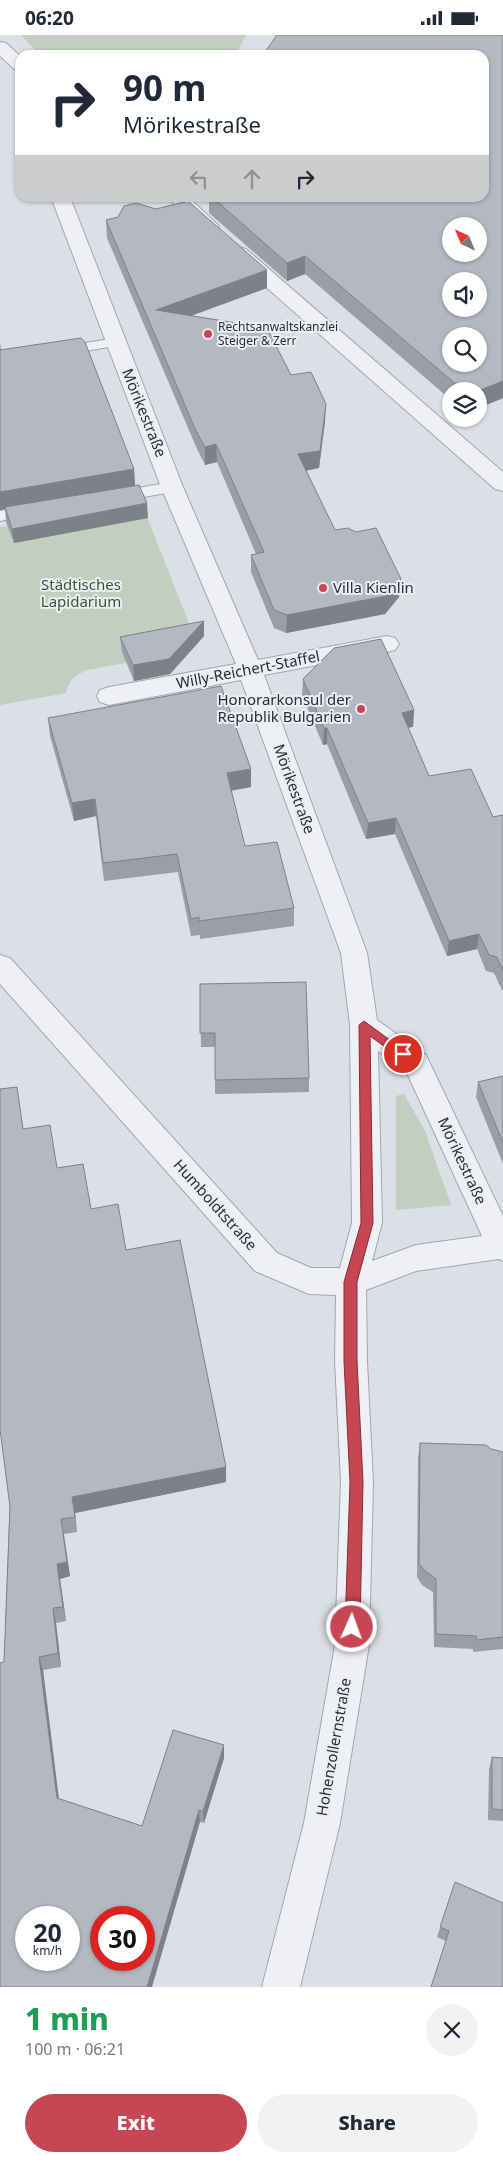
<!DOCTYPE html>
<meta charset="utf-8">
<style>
body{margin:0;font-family:"Noto Sans",sans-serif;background:#f2f2f3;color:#1f2937;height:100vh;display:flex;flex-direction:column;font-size:19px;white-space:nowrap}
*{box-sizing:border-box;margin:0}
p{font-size:16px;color:#747a83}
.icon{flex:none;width:28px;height:28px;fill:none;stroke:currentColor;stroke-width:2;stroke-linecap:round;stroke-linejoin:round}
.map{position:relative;height:1952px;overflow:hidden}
.drawer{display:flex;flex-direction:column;background:#fff;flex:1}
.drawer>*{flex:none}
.hud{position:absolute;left:15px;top:15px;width:474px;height:152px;border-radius:15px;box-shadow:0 1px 4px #0004;background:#fff;color:#1f2937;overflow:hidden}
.needle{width:32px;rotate:317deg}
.fabs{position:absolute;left:442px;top:182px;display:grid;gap:10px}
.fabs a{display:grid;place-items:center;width:45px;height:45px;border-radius:50%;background:#fff;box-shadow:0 1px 4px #0004;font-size:25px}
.speed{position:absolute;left:15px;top:1871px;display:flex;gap:10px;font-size:25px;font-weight:700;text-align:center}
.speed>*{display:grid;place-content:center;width:65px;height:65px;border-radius:50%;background:#fff;box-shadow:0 1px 4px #0004;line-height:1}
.speed small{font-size:12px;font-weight:400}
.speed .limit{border:8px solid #d22;background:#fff;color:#111}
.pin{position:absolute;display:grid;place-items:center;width:42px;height:42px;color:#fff;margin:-21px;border:2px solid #fff;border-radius:50%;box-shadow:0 1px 5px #0007}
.me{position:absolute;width:55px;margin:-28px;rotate:2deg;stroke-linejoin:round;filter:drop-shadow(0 0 4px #0008)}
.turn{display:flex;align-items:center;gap:18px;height:105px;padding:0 25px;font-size:22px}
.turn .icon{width:65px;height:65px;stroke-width:2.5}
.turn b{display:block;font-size:35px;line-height:42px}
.lanes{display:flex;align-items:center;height:48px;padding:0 25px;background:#0003;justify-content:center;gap:25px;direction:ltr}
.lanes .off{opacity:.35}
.round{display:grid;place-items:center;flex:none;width:52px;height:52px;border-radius:26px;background:#f2f2f3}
.summary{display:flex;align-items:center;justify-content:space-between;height:85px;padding:0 25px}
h1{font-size:30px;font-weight:800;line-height:38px;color:#1e9e55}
.cta{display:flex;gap:10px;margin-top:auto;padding:10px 25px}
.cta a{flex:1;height:58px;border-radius:30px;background:#c64654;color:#fff;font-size:20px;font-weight:800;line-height:58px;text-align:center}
.cta a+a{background:#f2f2f3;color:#1f2937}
.status{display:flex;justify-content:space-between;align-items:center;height:35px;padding:0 25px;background:#fff;direction:ltr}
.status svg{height:14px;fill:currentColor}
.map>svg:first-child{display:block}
.green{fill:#c1cfbe}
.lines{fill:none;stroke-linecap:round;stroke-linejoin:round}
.service-casing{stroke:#a2a6af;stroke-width:2}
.minor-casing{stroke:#a2a6af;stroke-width:2}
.tertiary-casing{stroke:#a2a6af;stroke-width:2}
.service{fill:#eef0f4;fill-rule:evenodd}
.minor{fill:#eef0f4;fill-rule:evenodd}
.tertiary{fill:#eef0f4;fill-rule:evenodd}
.wall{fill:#9b9ea7}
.shaded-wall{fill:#7e8188}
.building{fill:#b4b8c2;stroke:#7e8188;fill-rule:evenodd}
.route{fill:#c64654;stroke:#812e37}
.poi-dot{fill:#c64654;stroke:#ebeef3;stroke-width:2}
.labels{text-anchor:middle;stroke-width:4;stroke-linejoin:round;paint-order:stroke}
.far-poi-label{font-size:12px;fill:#272d3b;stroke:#ebeef3;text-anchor:start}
.street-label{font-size:15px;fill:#272d3b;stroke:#ebeef3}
.park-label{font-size:15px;fill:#3a5635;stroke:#ebeef3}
.poi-label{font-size:15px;fill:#272d3b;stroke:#ebeef3;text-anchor:start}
</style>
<div class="status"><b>06:20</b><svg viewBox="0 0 49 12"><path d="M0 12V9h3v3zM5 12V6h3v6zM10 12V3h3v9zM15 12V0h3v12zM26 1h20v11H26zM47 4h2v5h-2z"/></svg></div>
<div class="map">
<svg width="503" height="1952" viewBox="0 0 503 1952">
<rect width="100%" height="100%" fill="#dcdfe5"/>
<g class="green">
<path d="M21,0h225l-10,20h-196z"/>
<path d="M144,474l53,135 -6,7 -104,19c-12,5 -18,10 -21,23l-66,12v-178z"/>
<path d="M404,1059l21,37 26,74 -55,5v-114z"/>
</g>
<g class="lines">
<g class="service-casing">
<g id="service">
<path d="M116,303l7,4 -2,3 -60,10 -7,-4 7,-4z"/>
<path d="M172,447l6,1 2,4 -2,4 -63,11 -6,-1 -2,-4 2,-4 6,-1z"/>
<path d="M32,470l6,1 2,4 -2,4 -38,7v-10z"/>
</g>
</g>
<g class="minor-casing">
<path id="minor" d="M51,162h19l113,290 75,173 129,-24 8,2 4,6 -4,6 -8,2 -123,23 103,278 10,67 49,35 77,161v45l-4,-2 -83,12 -50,19 1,71 6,121 -4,163 -29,178 -40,164h-38l42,-164 31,-178 6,-163 -6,-121 1,-66 -27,-1 -54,-23 -255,-287v-29l10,3 267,295 34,15h29l12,-45 -2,-198 -9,-72 -100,-273 -132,25 -9,-3 -3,-6 3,-6 9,-3 127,-23 -75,-177zM378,1016l28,20 76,165 -66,9 -44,16 10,-38z"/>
</g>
<g class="tertiary-casing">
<g id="tertiary">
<path d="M0,7l6,1 14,13v14l-6,-1 -14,-13z"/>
<path d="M167,162h21l31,29 -3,4h-14z"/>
<path d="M239,212l7,2 257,223v19l-8,-2 -263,-232 -3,-4 3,-4z"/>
</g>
</g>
<use href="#service" class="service"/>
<use href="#minor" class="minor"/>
<use href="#tertiary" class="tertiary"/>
</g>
<g class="wall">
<path d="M503,0v363l-24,10v-17h-28v9l-146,-126 -18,7 -78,-68v-16h275z"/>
<path d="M118,182l149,53v18l-76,28 100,59 34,46 -6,47 -13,3 29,59 64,67 -14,17 -99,19 -12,-5 -23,-56v-17l5,-1 -39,-92 -12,3 -8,-16 -90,-211 -1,-18z"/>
<path d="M0,308l1,6 133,120 1,16 13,33 -134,25 -8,-21 -1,-13 -5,1z"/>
<path d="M204,601l-34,38 -36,7 -12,-29 -2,-15z"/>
<path d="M303,644l111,31 -1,17h-5l21,49 64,41 10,-2v177l-9,-19 -8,-2 -9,-22 -30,7 -52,-122 -29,5 -39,-95 -4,1 -21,-50z"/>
<path d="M48,683l203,69 -20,4 14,55 49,62v18l-94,13v-4l-9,1 -13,-64 -74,9 -8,-65 -22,5 -24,-85z"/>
<path d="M200,949l109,94v14l-94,2v-47h-14z"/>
<path d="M503,1041v88l-27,-67 2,-15z"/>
<path d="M23,1094l103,121 100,217v15l-151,31 2,19 -13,2 6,42 -10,3 6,42 -10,2 5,44 -18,3 16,129 83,27 82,-81v13l-20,65 -4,-1 -200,165 4,-325z"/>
<path d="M420,1408l71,6 12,3v197l-30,3v-3l-39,-2 -1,-55 -11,-7 -5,-8 1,-119z"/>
<path d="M492,1722l11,1v63l-15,-1 1,-51z"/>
<path d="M455,1847l48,21 -57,38 -9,-4z"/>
</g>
<g class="shaded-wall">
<path d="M305,221v18l-18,7v-18z"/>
<path d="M267,235v18l-110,40 -1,-18z"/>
<path d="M503,346v17l-24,10v-17h-1z"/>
<path d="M326,369l-1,17 -6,47 -21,4v-18z"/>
<path d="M216,409l1,18 -12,3v-18z"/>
<path d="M134,434l1,17 -135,24v-18z"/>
<path d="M147,468l1,15 -134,25 -2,-14z"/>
<path d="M401,544l-2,18 -14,17 -99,19 1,-18z"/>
<path d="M204,586v15l-34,38 -36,7 -1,-16z"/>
<path d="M414,675l-1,17 -13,2 2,-16z"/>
<path d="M324,693h3v16l-4,1z"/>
<path d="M251,734v18l-24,4v-18z"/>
<path d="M95,764l1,17 -22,5 -2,-18z"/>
<path d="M396,783l-1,16 -29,5 2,-16z"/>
<path d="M479,899l-2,15 -30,7 2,-15z"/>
<path d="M226,1432v15l-151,31 2,19 -5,-35z"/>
<path d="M61,1484l9,57 -10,3 6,42 -3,-14 -6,-43z"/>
<path d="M53,1573l3,15 5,44 -3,-14z"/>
<path d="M39,1622l4,13 17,140 -3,-12z"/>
<path d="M224,1710v13l-20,65 -1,-12z"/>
<path d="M199,1775l1,12 -48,165h-5z"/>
</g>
<g class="building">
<path d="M277,0h226v346l-25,10h-14l-159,-135 -18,7 -75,-66h272v-142h-221zM451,191h28v28h-28zM451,246h28v28h-28zM451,301h28v28h-28z"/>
<path d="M188,166l79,69 -111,40 111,18 24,47 20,-3 15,32 -6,47 -22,3 37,76 13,-2 8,4 20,-4 25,51 -15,17 -99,19 -13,-5 -23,-55 13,-3 -48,-108 -11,3 -9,-16 -90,-211 12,-3 6,-11 12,-3 20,6z"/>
<path d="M81,303l4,4 49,127 -134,23v-142z"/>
<path d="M139,450l8,18 -135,26 -7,-22z"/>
<path d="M204,586l-35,38 -36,6 -13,-28z"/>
<path d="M381,604l33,71 -12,3 27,63 42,-7 22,48 10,-2v156l-6,-14 -8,-2 -10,-21 -30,7 -53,-123 -28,5 -41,-95h-3l-21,-49 31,-31z"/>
<path d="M221,651l30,83 -24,4 18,73 32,-4 17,66 -95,13v-4l-8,2 -14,-65 -74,9 -8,-64 -23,4 -24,-85z"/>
<path d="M306,947l3,96 -94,2v-47h-15v-49z"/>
<path d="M503,1041v67l-25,-61z"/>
<path d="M17,1052l6,42 27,-4 7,43 26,-4 8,45 27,-5 8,46 54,-10 46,227 -154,30 3,20 -14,2 6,43 -10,2 6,43 -10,1 5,45 -19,4 18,141 85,28 31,-96 51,15 -21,66 -4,-1 -52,177h-147v-324l4,-1 6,-155 -10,-78v-340zM26,1882h43v43h-43zM101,1882h43v43h-43z"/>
<path d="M420,1408l66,2 5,4 12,3v185l-26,3 -1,-4 -40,-2v-55l-11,-8 -6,-7z"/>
<path d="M492,1722l11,1v52l-11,-1z"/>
<path d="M455,1847l48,21v84h-72l18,-56 -9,-4z"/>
</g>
<path class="route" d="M364,986l45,33 -2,3h-8l-29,-21 3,187 -16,59v79l6,121 -3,145 -3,5 -5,2 -4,-2 -3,-5 5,-145 -6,-121v-79l17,-59 -2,-198z"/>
<g class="poi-dot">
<circle cx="208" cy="299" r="5"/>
<circle cx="323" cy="553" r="5"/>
<circle cx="361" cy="674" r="5"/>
</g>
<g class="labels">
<g class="far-poi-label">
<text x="218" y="296">Rechtsanwaltskanzlei<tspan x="218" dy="14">Steiger &amp; Zerr</tspan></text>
</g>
<g class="street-label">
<text transform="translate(144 378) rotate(68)" y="5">Mörikestraße</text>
<text transform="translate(248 635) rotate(-11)" y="5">Willy-Reichert-Staffel</text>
<text transform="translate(294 754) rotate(70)" y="5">Mörikestraße</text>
<text transform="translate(462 1126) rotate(65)" y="5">Mörikestraße</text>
<text transform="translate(215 1170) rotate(48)" y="5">Humboldtstraße</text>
<text transform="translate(334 1712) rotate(-80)" y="5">Hohenzollernstraße</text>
</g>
<g class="park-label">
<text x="81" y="555">Städtisches<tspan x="81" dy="17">Lapidarium</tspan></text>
</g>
<g class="poi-label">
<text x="333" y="558">Villa Kienlin</text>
<text x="351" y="670" text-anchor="end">Honorarkonsul der<tspan x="351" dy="17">Republik Bulgarien</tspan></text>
</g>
</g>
</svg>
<div class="fabs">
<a><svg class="needle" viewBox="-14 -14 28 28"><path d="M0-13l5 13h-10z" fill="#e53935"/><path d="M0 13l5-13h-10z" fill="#747a83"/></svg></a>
<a><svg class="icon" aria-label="sound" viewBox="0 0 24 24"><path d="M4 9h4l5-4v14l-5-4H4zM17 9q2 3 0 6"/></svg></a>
<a><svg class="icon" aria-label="search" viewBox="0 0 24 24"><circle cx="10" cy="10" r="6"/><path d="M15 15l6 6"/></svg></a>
<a><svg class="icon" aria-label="layers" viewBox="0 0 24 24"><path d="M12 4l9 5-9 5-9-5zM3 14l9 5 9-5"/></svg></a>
</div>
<div class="speed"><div>20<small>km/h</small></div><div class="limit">30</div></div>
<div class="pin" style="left:403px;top:1019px;background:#d93025"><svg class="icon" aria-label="arrive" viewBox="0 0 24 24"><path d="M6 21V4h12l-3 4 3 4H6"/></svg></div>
<svg class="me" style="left:352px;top:1592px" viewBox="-20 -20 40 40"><circle r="17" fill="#c64654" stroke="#fff" stroke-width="3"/><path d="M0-11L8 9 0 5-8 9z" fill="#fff"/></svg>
<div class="hud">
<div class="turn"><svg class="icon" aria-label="right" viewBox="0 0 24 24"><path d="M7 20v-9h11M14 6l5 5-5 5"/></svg><div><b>90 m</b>Mörikestraße</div></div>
<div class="lanes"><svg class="icon off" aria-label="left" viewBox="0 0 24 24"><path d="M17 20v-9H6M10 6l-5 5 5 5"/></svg><svg class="icon off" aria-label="ahead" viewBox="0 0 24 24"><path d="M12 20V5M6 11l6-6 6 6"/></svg><svg class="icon" aria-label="right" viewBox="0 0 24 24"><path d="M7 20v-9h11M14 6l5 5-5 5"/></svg></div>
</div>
</div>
<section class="drawer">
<div class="summary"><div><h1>1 min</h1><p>100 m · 06:21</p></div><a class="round"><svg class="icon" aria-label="close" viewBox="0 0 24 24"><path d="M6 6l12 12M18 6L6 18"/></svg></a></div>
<div class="cta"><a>Exit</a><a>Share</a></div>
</section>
